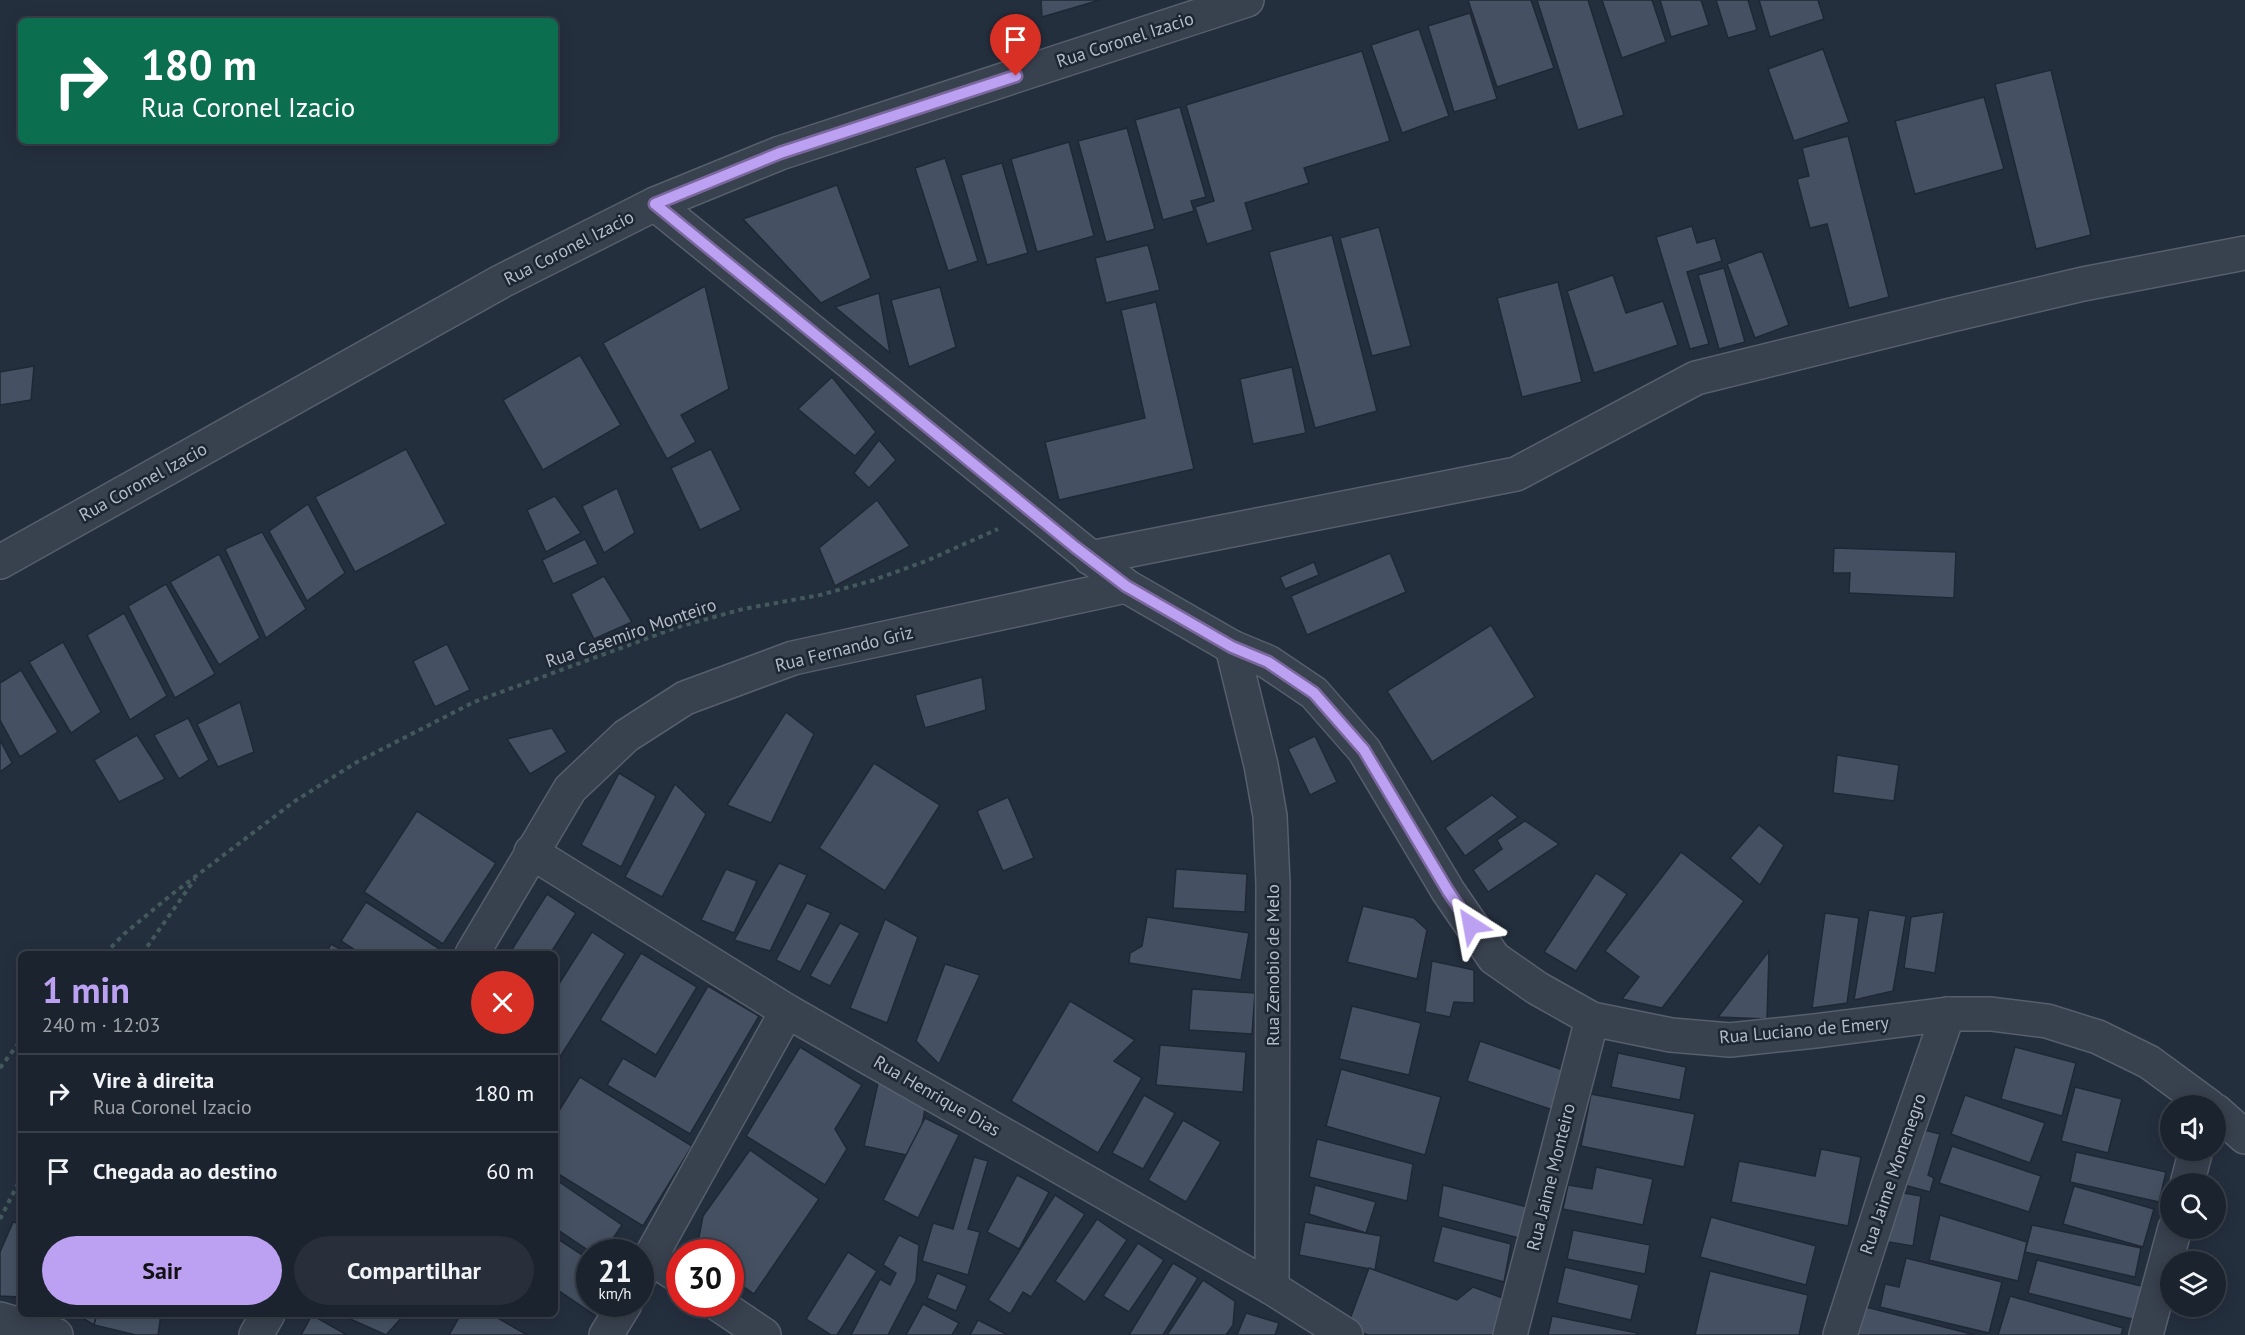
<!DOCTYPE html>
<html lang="pt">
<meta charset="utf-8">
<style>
body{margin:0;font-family:"PT Sans",sans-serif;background:#282f3a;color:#f1f3f6;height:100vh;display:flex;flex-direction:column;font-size:22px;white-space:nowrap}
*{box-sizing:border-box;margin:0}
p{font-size:20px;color:#a0a4aa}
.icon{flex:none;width:33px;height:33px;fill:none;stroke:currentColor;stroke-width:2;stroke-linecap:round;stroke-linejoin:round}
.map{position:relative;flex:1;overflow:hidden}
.panel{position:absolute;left:18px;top:951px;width:540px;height:366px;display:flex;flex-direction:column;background:#1b232e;border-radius:9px;box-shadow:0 3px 15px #0003,0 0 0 2px #39404a}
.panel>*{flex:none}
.hud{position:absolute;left:18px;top:18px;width:540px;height:126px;border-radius:9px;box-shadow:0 3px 15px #0003,0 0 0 2px #39404a;background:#0b6e4f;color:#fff;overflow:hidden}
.controls{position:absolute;left:2160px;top:1095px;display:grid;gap:12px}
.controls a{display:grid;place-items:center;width:66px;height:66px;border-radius:50%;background:#1b232e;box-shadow:0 3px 15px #0003,0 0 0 2px #39404a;font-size:30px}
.speed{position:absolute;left:576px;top:1239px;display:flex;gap:12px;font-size:30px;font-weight:700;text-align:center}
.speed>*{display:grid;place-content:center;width:78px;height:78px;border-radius:50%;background:#1b232e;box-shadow:0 3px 15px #0003,0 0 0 2px #39404a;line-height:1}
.speed small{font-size:15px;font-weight:400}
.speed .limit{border:9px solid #d22;background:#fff;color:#111}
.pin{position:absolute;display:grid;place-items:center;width:51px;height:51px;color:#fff;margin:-62px -26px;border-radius:50% 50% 50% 0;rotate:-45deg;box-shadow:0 0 6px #0007}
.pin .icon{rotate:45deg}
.me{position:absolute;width:66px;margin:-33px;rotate:326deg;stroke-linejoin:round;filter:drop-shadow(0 0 4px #0008)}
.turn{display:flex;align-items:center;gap:21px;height:126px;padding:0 24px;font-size:27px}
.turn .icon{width:78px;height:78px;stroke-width:2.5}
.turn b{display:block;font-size:42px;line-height:51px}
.round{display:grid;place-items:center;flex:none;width:63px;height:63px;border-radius:32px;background:#282f3a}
.head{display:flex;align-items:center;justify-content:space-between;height:102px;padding:0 24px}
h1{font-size:36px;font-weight:800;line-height:45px;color:#bca0f2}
.button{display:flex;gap:12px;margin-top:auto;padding:12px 24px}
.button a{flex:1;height:69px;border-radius:36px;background:#bca0f2;color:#111;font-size:24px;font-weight:800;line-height:69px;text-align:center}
.button a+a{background:#282f3a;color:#f1f3f6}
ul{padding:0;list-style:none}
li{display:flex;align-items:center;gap:18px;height:78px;padding:0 24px;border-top:2px solid #39404a}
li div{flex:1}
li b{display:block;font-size:22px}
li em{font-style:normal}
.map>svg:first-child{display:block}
.building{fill:#455162;stroke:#1f2835;stroke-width:1.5}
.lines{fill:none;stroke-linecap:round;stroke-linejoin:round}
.minor-casing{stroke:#565f6c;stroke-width:36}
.tertiary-casing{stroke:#565f6c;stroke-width:36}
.path{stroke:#44595c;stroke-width:4;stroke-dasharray:4.5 4.5;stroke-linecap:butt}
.minor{stroke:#38414e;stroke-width:33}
.tertiary{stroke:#38414e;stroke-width:33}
.route-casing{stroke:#7a689d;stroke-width:15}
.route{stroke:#bca0f2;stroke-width:10}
.labels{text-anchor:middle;stroke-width:5;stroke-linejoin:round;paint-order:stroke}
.street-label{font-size:18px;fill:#b4bcc9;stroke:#1d2633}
</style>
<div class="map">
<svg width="2245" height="1335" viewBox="0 0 2245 1335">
<rect width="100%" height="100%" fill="#242f3e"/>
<g class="building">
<path d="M1041,0h59l-58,17z"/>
<path d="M1468,0h63l23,68 -57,19z"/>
<path d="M1537,0h51l36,115 -46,15z"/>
<path d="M1602,0h50l14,42 -44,16z"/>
<path d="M1660,0h41l8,25 -38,12z"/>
<path d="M1716,0h32l9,30 -29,8z"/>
<path d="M1759,0h59l6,19 -54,18z"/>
<path d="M1470,13l27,86 -43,13 -26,-86z"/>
<path d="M1419,29l30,87 -47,17 -31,-88z"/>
<path d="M1823,49l26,73 -55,19 -26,-72z"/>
<path d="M1362,51l28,90 -86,27 5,15 -64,20 8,27 -46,14 -12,-37 19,-6 -28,-96z"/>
<path d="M2051,70l40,165 -55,14 -41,-165z"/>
<path d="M1984,97l20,72 -89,25 -20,-73z"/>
<path d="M1180,107l26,90 -15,4 3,10 -31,9 -28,-100z"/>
<path d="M1127,128l28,101 -49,13 -28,-101z"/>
<path d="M1848,136l41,161 -40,11 -22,-84 -17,4 -13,-49 12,-3 -7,-28z"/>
<path d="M1069,142l25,94 -57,16 -26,-93z"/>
<path d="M945,158l33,103 -30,10 -33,-103z"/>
<path d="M1002,163l26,90 -41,12 -26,-90z"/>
<path d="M837,185l34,93 -50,25 -78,-84z"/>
<path d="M1692,226l5,17 18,-5 7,23 -35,11 22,72 -19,5 -34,-112z"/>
<path d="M1379,227l32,119 -39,10 -32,-118z"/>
<path d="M1332,235l45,176 -62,17 -46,-176z"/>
<path d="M1148,245l12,45 -54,13 -11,-45z"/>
<path d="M1762,251l27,74 -34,13 -28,-74z"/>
<path d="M1724,268l21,74 -26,7 -21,-74z"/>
<path d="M1613,275l13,38 37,-12 15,44 -84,28 -27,-82z"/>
<path d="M1558,282l24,100 -60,15 -25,-99z"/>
<path d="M705,286l24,103 -48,26 15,27 -29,17 -64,-116z"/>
<path d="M940,287l16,60 -47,20 -18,-67z"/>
<path d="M879,293l11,60 -55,-46z"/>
<path d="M1156,302l38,167 -135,31 -14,-58 100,-24 -24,-108z"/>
<path d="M580,355l41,70 -78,45 -40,-70z"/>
<path d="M34,366l-3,34 -31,5v-33z"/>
<path d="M1292,367l14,66 -53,11 -13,-65z"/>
<path d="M832,377l44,55 -21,24 -57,-47z"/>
<path d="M879,440l17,20 -27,28 -15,-15z"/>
<path d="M406,449l40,75 -91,48 -40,-75z"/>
<path d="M711,449l30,61 -41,20 -29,-62z"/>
<path d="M617,488l18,45 -31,20 -22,-47z"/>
<path d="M555,496l26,37 -35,19 -19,-42z"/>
<path d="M877,500l33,46 -75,40 -16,-38z"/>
<path d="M308,504l37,69 -38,28 -38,-70z"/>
<path d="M262,532l44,77 -40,29 -41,-89z"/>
<path d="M585,539l13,25 -45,20 -11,-24z"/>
<path d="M1834,548l122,4 -2,46 -105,-5 1,-20h-17z"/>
<path d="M1390,553l16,39 -99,43 -16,-39z"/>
<path d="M219,554l41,84 -41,27 -49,-83z"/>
<path d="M1314,562l5,13 -34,14 -5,-12z"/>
<path d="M604,576l28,46 -38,17 -23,-45z"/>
<path d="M166,584l49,90 -40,24 -47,-92z"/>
<path d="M124,613l43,83 -37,24 -43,-85z"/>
<path d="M1491,625l44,72 -103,65 -45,-71z"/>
<path d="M63,642l38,70 -30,21 -42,-71z"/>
<path d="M447,644l23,46 -35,17 -22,-46z"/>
<path d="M21,670l37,62 -38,25 -20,-37v-37z"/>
<path d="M982,677l4,33 -61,18 -10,-33z"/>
<path d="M240,702l14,50 -36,15 -21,-43z"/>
<path d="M786,712l28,22 -43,89 -44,-18z"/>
<path d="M188,718l21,42 -30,19 -25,-44z"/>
<path d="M552,728l15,24 -37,22 -23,-35z"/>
<path d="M137,735l28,44 -46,23 -25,-42z"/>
<path d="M1315,736l22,46 -27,13 -22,-46z"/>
<path d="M0,740l12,23 -12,9z"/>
<path d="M1837,755l62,10 -5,36 -61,-8z"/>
<path d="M874,763l66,42 -55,86 -66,-43z"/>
<path d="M619,773l37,23 -35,71 -40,-22z"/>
<path d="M675,784l31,30 -44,83 -37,-20z"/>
<path d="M1492,795l26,22 -53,39 -20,-28z"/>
<path d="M1008,797l26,61 -31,13 -26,-60z"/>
<path d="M417,811l79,52 -53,81 -79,-52z"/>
<path d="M1525,821l34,23 -71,48 -15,-22 29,-21 -5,-9z"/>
<path d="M1759,825l25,20 -24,40 -30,-27z"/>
<path d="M1681,852l63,49 -82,107 -40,-9 17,-22 -34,-26z"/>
<path d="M779,863l28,12 -37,76 -36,-11z"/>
<path d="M726,869l31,12 -23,52 -33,-13z"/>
<path d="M1176,869l71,5 -2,38 -72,-4z"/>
<path d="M1596,873l31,21 -51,77 -32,-19z"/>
<path d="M547,894l29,19 -26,41h-41z"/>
<path d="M366,902l80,51 -85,1 -20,-13z"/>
<path d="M807,903l24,10 -31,59 -24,-12z"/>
<path d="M1363,906l51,12 13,12 -10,49 -70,-17z"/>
<path d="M1869,910l37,6 -13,75 -39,9z"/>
<path d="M1944,912l-9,61 -31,-5 7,-51z"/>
<path d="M1825,913l34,5 -12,85 -35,5z"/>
<path d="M1147,917l102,16 -8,47 -112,-17 1,-10 12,-7z"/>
<path d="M885,919l33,18 -31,86 -37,-15z"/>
<path d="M840,923l20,10 -30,53 -20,-10z"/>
<path d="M592,932l33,22 -65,103 -5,-3v-64z"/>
<path d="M331,944l18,10h-23z"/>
<path d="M1769,951l-2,68 -49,-2z"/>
<path d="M641,953l56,34 -41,68 -56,-35z"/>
<path d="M1432,961l42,9v33l-20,-1 -4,15 -25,-5z"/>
<path d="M945,964l35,11 -41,89 -23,-23z"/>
<path d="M708,986l51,30 -69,118 -83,-49 16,-27 32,19z"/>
<path d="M1192,989l63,4 -3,41 -63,-4z"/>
<path d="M1070,1001l65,39 -21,21 28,17 -44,75 -87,-52z"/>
<path d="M1352,1006l69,17 -12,52 -70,-16z"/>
<path d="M1480,1041l86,30 -13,39 -86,-29z"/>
<path d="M1160,1045l86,7 -3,40 -87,-7z"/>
<path d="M800,1047l62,38 -27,44 12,20 -22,36 -79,-49z"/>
<path d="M2015,1047l61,16 -14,53 -61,-17z"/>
<path d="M1618,1053l68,14 -6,33 -69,-13z"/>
<path d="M1341,1069l100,28 -16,58 -99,-29z"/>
<path d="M580,1077l112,69 -49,80 -88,-54v-55z"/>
<path d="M878,1083l50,10 -12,64 -52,-11z"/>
<path d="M2075,1087l47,12 -14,54 -47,-12z"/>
<path d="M1591,1094l104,20 -11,53 -103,-21z"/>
<path d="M1144,1095l31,18 -32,56 -31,-16z"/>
<path d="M1965,1095l80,28 -15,40 -79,-29z"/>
<path d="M925,1118l34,17 -41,83 -35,-18z"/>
<path d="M1183,1120l38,22 -35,60 -38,-22z"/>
<path d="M1920,1129l20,5 -12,41 6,3 -4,14 -26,-7z"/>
<path d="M1317,1139l96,25 -6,37 -98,-24z"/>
<path d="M1952,1146l89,30 -12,36 -90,-29z"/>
<path d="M1821,1149l40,8 -13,69 -117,-24 8,-41 76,15z"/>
<path d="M750,1150l69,49 -65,95 -24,-17v-25h-34l7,-36z"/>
<path d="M2076,1152l90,20 -7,30 -89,-20z"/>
<path d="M974,1157l14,4 -20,68 12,3 -12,43 -46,-14 11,-38 20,6z"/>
<path d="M1596,1167l57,12 -10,46 -80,-16 5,-24 24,4z"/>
<path d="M1017,1175l32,17 -30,57 -32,-17z"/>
<path d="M555,1179l67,46 -18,27h-13l-36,-24z"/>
<path d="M1315,1185l61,17 -10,31 -57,-19z"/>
<path d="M1443,1185l84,22 -8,31 -81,-21z"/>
<path d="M2074,1186l80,23 -11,38 -80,-23z"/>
<path d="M1892,1191l29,5 -8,50 -30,-5z"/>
<path d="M1055,1195l30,19 -54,83 -8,-5 -13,22 -22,-14z"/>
<path d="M1940,1215l87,27 -9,39 -89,-21z"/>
<path d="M1711,1217l105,29 -10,39 -106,-28z"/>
<path d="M1097,1219l30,21 -42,62 -30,-21z"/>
<path d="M13,1222l8,2v73l-21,-1v-44z"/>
<path d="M1305,1222l76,14 -6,34 -76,-15z"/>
<path d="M2032,1225l109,23 -6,29 -110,-25z"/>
<path d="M1442,1226l69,18 -7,38 -71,-20z"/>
<path d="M1573,1230l77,15 -5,29 -78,-15z"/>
<path d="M899,1235l20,10 -3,36 -28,54h-37l29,-56 10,6 6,-12 -13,-8z"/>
<path d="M555,1237l35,23v44h19l-10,14 -44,-30z"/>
<path d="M1138,1243l26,17 -35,52 -26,-16z"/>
<path d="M848,1252l29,19 -40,64h-6l-25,-16z"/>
<path d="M1906,1258l96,24 -13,51 -109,-26 5,-23 14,3z"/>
<path d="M2037,1260l108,27 -9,33 -108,-27z"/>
<path d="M1173,1263l25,15 -35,57h-34z"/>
<path d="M1565,1267l74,18 -8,35 -74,-17z"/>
<path d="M1369,1268l88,32 16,-13 35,13 -13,35h-127l-21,-8z"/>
<path d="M1710,1271l98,24 -9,40h-104z"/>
<path d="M937,1273l30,13 -11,25 -29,-13z"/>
<path d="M1203,1280l32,21 -2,24 -7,10h-59z"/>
<path d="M2010,1296l113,32 -2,7h-123z"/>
<path d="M923,1304l36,19 -7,12h-46z"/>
<path d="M1862,1306l113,29h-120z"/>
<path d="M1246,1313l33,10 -4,12h-38z"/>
<path d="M76,1314h21l-3,11z"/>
<path d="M97,1314h64l-3,21h-22l-42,-10z"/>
<path d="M339,1314h66l-19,21z"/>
<path d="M461,1314h30l36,21h-78z"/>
<path d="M312,1315l35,20h-46z"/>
<path d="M1552,1316l85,17v2h-89z"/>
<path d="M978,1320l28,14v1h-36z"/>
</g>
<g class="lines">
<g class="minor-casing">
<g id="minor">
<path d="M655,204l471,382 106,61 36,15 46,31 50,57 84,141 46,67 43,30 55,31 79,16 59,5 85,-9 133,-17h43l56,7 51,16 51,25 60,44"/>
<path d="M1090,558l426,-84 180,-96 251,-62 136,-32 162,-31"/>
<path d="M1232,647l29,118 9,51 3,68 -1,404"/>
<path d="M531,852l256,159 485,277 74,47"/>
<path d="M472,954l98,-165 56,-53 59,-38 108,-40 333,-72"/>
<path d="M2216,1111l29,26"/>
<path d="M2187,1184l9,-34"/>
<path d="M651,1258l29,19"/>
<path d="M640,1276l147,-265"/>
<path d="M718,1304l46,31"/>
<path d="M0,1319l56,16"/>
<path d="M256,1335l12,-21"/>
<path d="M606,1335l19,-31"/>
<path d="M1510,1335l82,-316"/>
<path d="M1840,1335l48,-149 60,-172"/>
<path d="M2146,1335l29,-107"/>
</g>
</g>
<g class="tertiary-casing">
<path id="tertiary" d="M0,562l502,-281 153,-77 125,-51 467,-153"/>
</g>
<g class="path">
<path d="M105,954l19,-20 47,-39 124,-94 62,-39 117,-60 204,-75 65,-18 77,-14 51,-14 55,-20 72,-32"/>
<path d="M142,954l53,-75"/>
<path d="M0,1068l21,-28"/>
<path d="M0,1219l21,-41"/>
</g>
<use href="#minor" class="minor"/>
<use href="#tertiary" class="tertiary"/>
</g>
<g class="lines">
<g class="route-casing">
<path id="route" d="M1016,76l-236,77 -125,51 420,343 51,39 106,61 36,15 46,31 50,57 84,141 23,34"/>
</g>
<use href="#route" class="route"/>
</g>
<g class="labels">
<g class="street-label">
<text transform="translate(1125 40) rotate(-18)" y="6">Rua Coronel Izacio</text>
<text transform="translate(569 248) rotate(-27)" y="6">Rua Coronel Izacio</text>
<text transform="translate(143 482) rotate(-29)" y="6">Rua Coronel Izacio</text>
<text transform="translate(631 633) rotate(-19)" y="6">Rua Casemiro Monteiro</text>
<text transform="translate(844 649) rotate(-14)" y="6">Rua Fernando Griz</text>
<text transform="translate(1273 965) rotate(-90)" y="6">Rua Zenobio de Melo</text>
<text transform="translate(1804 1030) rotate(-5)" y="6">Rua Luciano de Emery</text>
<text transform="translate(937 1096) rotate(30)" y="6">Rua Henrique Dias</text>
<text transform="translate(1893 1174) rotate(-71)" y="6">Rua Jaime Monenegro</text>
<text transform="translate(1551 1177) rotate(-76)" y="6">Rua Jaime Monteiro</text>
</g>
</g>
</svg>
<div class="controls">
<a><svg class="icon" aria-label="sound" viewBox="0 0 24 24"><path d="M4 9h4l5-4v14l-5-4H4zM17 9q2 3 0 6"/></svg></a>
<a><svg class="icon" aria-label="search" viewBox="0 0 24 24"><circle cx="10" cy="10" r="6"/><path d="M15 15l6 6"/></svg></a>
<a><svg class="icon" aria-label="layers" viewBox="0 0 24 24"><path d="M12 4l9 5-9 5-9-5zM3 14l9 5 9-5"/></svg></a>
</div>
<div class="speed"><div>21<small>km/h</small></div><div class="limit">30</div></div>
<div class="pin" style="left:1016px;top:76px;background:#d93025"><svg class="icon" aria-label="arrive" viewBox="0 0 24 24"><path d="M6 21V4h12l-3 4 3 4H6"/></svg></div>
<svg class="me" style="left:1471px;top:925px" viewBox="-20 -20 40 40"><path d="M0-17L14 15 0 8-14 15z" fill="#bca0f2" stroke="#fff" stroke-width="4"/></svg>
<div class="hud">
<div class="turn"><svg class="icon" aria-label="right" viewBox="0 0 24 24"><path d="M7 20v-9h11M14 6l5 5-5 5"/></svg><div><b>180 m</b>Rua Coronel Izacio</div></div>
</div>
<section class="panel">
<div class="head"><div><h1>1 min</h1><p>240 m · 12:03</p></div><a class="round" style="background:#d93025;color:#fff"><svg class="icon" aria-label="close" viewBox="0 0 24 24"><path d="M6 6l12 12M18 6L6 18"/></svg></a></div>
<ul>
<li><svg class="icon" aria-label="right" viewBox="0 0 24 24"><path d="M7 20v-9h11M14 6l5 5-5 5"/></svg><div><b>Vire à direita</b><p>Rua Coronel Izacio</p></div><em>180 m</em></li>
<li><svg class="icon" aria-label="arrive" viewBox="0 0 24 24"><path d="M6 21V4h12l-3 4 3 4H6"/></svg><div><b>Chegada ao destino</b></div><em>60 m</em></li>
</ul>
<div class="button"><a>Sair</a><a>Compartilhar</a></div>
</section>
</div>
